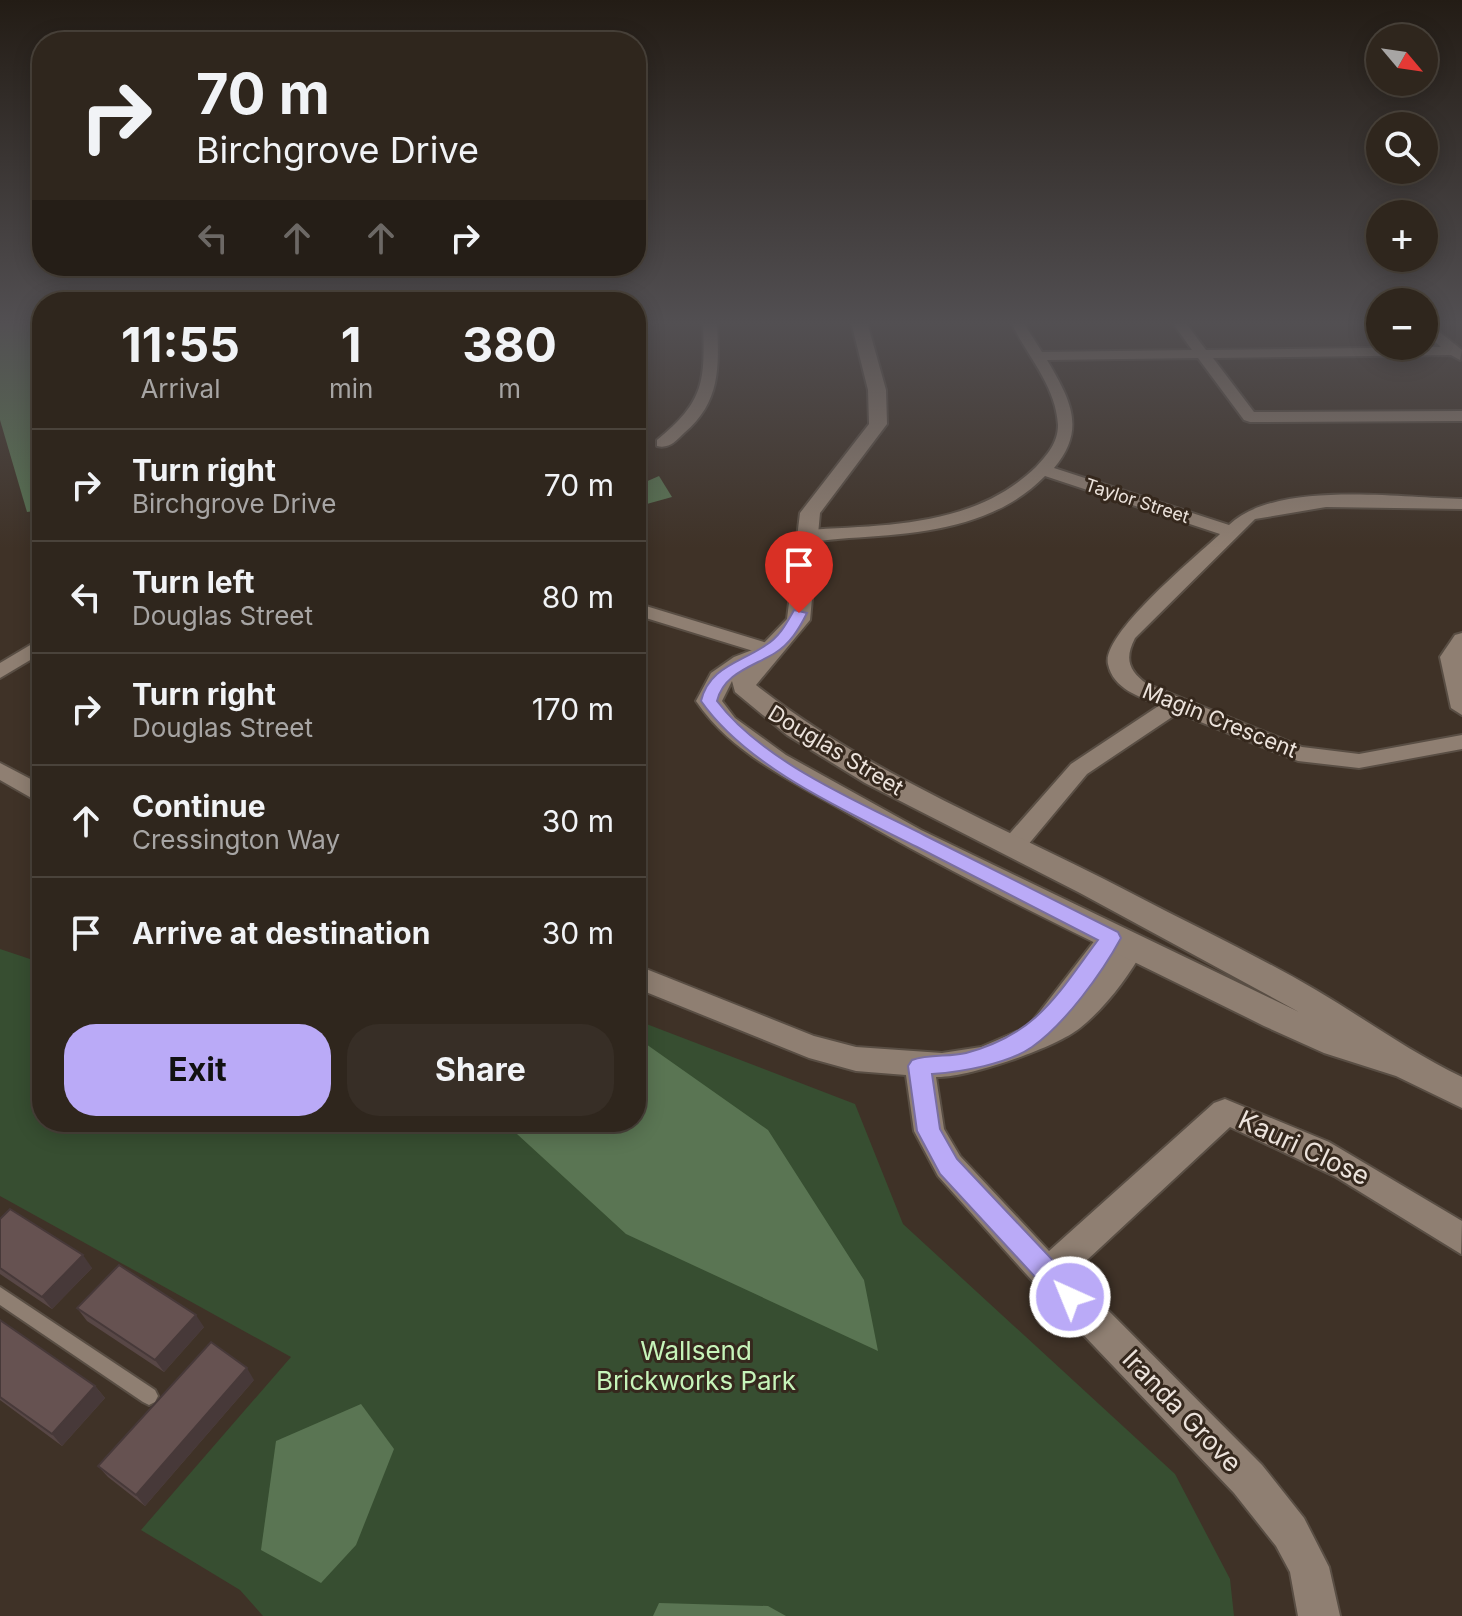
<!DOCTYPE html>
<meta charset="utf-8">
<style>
body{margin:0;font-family:Inter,sans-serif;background:#372e26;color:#f1f3f6;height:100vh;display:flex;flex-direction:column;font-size:30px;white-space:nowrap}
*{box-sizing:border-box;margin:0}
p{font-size:26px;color:#a7a5a4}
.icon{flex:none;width:44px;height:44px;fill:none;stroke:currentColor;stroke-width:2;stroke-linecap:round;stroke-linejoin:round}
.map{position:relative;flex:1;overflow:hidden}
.details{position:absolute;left:32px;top:292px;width:614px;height:840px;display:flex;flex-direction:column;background:#2f261d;border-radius:32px;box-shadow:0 4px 20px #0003,0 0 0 2px #4a433b}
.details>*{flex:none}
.guide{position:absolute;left:32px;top:32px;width:614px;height:244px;border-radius:32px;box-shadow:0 4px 20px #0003,0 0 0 2px #4a433b;background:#2f261d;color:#f1f3f6;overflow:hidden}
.needle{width:52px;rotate:119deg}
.buttons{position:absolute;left:1366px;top:24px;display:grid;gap:16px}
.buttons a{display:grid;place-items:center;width:72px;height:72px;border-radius:50%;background:#2f261d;box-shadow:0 4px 20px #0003,0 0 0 2px #4a433b;font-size:40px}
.pin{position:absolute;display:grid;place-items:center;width:68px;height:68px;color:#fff;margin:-82px -34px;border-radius:50% 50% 50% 0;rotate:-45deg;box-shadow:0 0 8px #0007}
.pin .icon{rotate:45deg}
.me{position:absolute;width:88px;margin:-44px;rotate:316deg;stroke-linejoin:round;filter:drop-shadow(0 0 6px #0008)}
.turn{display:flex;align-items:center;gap:28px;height:168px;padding:0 32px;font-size:36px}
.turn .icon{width:104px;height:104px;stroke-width:2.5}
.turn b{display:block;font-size:56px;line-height:68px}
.lanes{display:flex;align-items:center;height:76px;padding:0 32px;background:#0003;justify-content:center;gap:40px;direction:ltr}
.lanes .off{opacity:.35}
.eta{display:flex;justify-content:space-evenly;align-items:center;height:136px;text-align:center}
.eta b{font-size:48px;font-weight:700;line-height:56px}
.action{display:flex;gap:16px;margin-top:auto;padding:16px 32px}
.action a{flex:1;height:92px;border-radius:32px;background:#baaaf7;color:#111;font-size:32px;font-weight:700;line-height:92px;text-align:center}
.action a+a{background:#372e26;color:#f1f3f6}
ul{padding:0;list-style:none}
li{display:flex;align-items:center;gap:24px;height:112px;padding:0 32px;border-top:2px solid #4a433b}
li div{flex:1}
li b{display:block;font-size:30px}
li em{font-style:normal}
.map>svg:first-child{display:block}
.green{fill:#374e31}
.forest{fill:#5a7553}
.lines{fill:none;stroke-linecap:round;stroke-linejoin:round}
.service-casing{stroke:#594e44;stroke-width:4}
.minor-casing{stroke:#594e44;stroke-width:4}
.tertiary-casing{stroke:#594e44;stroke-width:4}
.service{fill:#8f7f72;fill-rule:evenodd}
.minor{fill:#8f7f72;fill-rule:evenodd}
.tertiary{fill:#8f7f72;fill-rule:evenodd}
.wall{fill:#584746}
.shaded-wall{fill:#473939}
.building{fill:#665251;stroke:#473939;stroke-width:2}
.route{fill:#baaaf7;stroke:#796ea1;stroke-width:2}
.labels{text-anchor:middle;stroke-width:6;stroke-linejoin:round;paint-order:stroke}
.far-street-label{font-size:18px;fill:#ece3dc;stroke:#35281d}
.street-label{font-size:22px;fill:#ece3dc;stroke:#35281d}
.near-street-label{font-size:26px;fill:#ece3dc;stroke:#35281d}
.near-park-label{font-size:26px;fill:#c6f4b9;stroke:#35281d}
</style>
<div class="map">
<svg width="1462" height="1616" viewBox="0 0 1462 1616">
<rect width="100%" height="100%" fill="#3f3227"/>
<path class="green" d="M0,949l42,14v159h594v-102l219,84 48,120 272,250 55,105 4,37h-971l-23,-26 -99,-60 150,-173 -291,-161z"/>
<g class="forest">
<path d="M0,322h42v188l-15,2 -27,-92z"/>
<path d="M659,476l13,21 -36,10v-21z"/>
<path d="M636,1037l132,93 96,150 14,71 -252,-117 -122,-112h132z"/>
<path d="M361,1404l33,45 -38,96 -35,38 -60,-33 15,-109z"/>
<path d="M659,1603l109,3 18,10h-133z"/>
</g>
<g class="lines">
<g class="service-casing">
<path id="service" d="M0,1287l155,103 3,6 -3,6 -6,3 -6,-3 -143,-97z"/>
</g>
<g class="minor-casing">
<g id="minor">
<path d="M703,322h14c2,45 4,80 -33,111 -8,8 -15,16 -27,13v-6c48,-39 48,-59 46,-118z"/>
<path d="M1011,322h12l19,30 150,-2 -20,-28h13l21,28 235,-3 -17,-15 3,-10 35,28 -2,10 -9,-5 -238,3 41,54 208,-1v10l-212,1 -6,-2 -46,-62 -151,2c23,39 40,69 7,108l175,57c46,-45 171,-27 233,-26v10l-136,-2 -71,12 -120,119c-11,21 -6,33 12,46l155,63 57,7 103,-19v14l-103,19 -61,-7 -120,-48 -91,61 -65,78h-18l-3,-6 3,-6 67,-76 89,-59c-20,-8 -47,-16 -52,-41 -7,-30 89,-108 112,-130l-175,-58c-51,52 -126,58 -196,62 -16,1 -34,5 -49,1l-3,-4 9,-5c81,-5 168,-3 230,-63 11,-12 22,-24 22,-42 -2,-40 -32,-70 -47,-103z"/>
<path d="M636,603l141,43 3,4 -10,6 -134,-41z"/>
<path d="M1462,633v82l-11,-7 -11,-51 15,-22z"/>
<path d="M42,638v15l-42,25v-15z"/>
<path d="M0,763l42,22v19l-42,-24z"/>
<path d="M1111,928l9,3 4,8 18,1 3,7c-16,29 -39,60 -65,81 -25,20 -112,50 -144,49l8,52 16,27 89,95 165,-148 11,-4 104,43 133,79 -1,33 -125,-77 -106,-50 -158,147 190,191 42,53 25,49 11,49h-42l-8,-44 -14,-26 -42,-53 -198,-208 -98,-109 -24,-45 -8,-56 -50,-4 -47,-13 -173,-70v-23l178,71 42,11 86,6 39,-6 47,-20 74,-96z"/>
</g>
</g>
<g class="tertiary-casing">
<path id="tertiary" d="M851,322h16l19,68 1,34 -67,89 -10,107 -54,65c114,90 249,142 377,209 61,32 123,61 183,96 49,29 94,62 146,87v31l-66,-32 -72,-23 -60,-27c-139,-70 -282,-135 -418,-214 -54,-31 -114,-58 -150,-111l15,-28 23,-16 26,-10 27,-28 13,-106 69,-89 -1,-34zM732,681l3,11 52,43 78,48 215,110 219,119 -378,-182 -135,-75 -51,-37 -13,-17z"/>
</g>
<use href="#service" class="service"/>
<use href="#minor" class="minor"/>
<use href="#tertiary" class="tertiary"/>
</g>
<g class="wall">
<path d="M0,1219l92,49 -40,41 -52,-35z"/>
<path d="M77,1308l127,19 -40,45 -77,-51z"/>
<path d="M0,1320l95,66 10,12 -43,48 -62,-46z"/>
<path d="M254,1380l-109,126 -37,-29 -10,-11z"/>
</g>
<g class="shaded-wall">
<path d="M83,1255l9,13 -40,41 -10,-12z"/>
<path d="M196,1315l8,12 -40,45 -9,-12z"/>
<path d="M247,1368l7,12 -109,126 -9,-11z"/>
<path d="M95,1386l10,12 -43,48 -10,-12z"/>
</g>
<g class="building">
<path d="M10,1209l73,46 -41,42 -42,-29v-49z"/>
<path d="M119,1265l77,50 -41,45 -78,-52z"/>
<path d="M0,1320l95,66 -43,48 -52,-37z"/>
<path d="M211,1342l36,26 -111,127 -38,-29z"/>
</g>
<linearGradient id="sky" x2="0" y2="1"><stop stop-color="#231c15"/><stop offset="0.59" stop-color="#524f52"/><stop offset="1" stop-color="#524f52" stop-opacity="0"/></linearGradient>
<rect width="1462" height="548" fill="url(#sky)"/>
<path class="route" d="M794,610l13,3c-8,16 -17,31 -32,40 -23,14 -51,20 -58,48 46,61 142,101 209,135 64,32 128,64 192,96l3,6c-19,35 -56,86 -89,109 -24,17 -71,25 -100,27l8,55 17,30 122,129 4,9 -4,8 -9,4 -9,-4 -121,-131 -23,-43 -9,-65 4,-6c17,-6 37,-3 54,-7 71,-19 91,-58 132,-113 -60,-31 -120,-62 -181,-93 -71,-36 -169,-79 -216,-146 8,-34 39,-38 65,-56 14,-9 20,-21 28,-35z"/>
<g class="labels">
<g class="far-street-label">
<text transform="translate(1137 501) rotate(18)" y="6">Taylor Street</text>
</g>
<g class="street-label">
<text transform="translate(1220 720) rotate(22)" y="8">Magin Crescent</text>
<text transform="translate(836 750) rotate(31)" y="8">Douglas Street</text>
</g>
<g class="near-street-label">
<text transform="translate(1304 1148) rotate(25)" y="9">Kauri Close</text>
<text transform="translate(1182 1411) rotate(46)" y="9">Iranda Grove</text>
</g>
<g class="near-park-label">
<text x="696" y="1360">Wallsend<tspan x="696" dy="30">Brickworks Park</tspan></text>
</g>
</g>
</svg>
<div class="buttons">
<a><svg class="needle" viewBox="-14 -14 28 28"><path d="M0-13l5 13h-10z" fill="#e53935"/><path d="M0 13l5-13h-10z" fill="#a7a5a4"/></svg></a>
<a><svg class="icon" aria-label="search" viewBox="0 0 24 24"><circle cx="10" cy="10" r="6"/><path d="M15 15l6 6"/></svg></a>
<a>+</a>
<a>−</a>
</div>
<div class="pin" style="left:799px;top:613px;background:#d93025"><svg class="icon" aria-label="arrive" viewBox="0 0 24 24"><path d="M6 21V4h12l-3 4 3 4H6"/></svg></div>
<svg class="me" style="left:1070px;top:1297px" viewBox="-20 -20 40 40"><circle r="17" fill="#baaaf7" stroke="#fff" stroke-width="3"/><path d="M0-11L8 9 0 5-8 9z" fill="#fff"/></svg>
<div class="guide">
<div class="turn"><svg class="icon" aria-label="right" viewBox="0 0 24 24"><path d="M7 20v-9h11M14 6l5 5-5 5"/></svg><div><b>70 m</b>Birchgrove Drive</div></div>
<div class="lanes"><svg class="icon off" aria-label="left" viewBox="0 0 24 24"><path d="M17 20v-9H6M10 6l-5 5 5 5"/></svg><svg class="icon off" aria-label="ahead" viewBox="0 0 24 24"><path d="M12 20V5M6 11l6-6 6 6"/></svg><svg class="icon off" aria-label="ahead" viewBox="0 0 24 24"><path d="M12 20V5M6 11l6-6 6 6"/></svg><svg class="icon" aria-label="right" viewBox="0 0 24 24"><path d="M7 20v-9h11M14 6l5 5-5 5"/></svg></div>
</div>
<section class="details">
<div class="eta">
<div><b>11:55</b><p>Arrival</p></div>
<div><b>1</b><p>min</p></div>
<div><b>380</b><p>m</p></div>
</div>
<ul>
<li><svg class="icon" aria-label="right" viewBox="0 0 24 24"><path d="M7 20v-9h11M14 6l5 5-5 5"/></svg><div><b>Turn right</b><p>Birchgrove Drive</p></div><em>70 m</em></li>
<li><svg class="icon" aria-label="left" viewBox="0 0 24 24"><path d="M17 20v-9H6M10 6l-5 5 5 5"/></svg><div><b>Turn left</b><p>Douglas Street</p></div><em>80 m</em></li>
<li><svg class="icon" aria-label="right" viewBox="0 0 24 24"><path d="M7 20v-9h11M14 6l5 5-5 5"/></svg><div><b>Turn right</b><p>Douglas Street</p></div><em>170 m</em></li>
<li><svg class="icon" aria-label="ahead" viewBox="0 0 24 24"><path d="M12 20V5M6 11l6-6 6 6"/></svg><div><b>Continue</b><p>Cressington Way</p></div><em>30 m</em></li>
<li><svg class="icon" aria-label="arrive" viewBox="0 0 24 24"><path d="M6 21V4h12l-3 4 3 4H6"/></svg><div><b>Arrive at destination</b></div><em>30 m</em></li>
</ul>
<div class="action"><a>Exit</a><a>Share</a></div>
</section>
</div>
